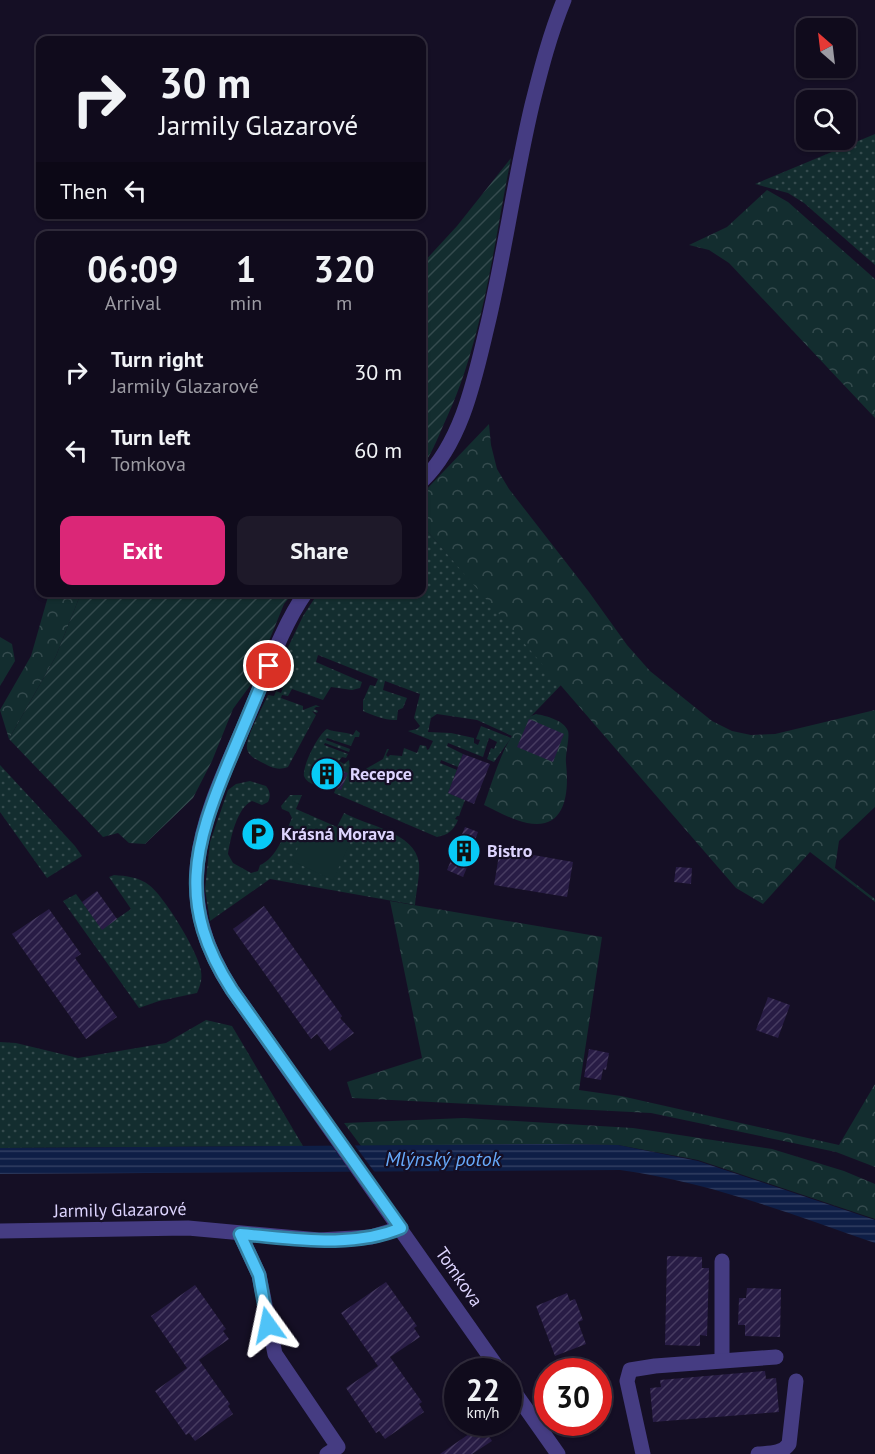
<!DOCTYPE html>
<meta charset="utf-8">
<style>
body{margin:0;font-family:"PT Sans",sans-serif;background:#1e1929;color:#f1f3f6;height:100vh;display:flex;flex-direction:column;font-size:22px;white-space:nowrap}
*{box-sizing:border-box;margin:0}
p{font-size:20px;color:#9c9ba3}
.icon{flex:none;width:33px;height:33px;fill:none;stroke:currentColor;stroke-width:2;stroke-linecap:round;stroke-linejoin:round}
.map{position:relative;flex:1;overflow:hidden}
.drawer{position:absolute;left:36px;top:231px;width:390px;height:366px;display:flex;flex-direction:column;background:#100b1c;border-radius:12px;box-shadow:0 2px 4px #0004,0 0 0 2px #302b3b}
.drawer>*{flex:none}
.banner{position:absolute;left:36px;top:36px;width:390px;height:183px;border-radius:12px;box-shadow:0 2px 4px #0004,0 0 0 2px #302b3b;background:#100b1c;color:#f1f3f6;overflow:hidden}
.needle{width:39px;rotate:332deg}
.tools{position:absolute;left:796px;top:18px;display:grid;gap:12px}
.tools a{display:grid;place-items:center;width:60px;height:60px;border-radius:12px;background:#100b1c;box-shadow:0 2px 4px #0004,0 0 0 2px #302b3b;font-size:30px}
.speed{position:absolute;left:444px;top:1358px;display:flex;gap:12px;font-size:30px;font-weight:700;text-align:center}
.speed>*{display:grid;place-content:center;width:78px;height:78px;border-radius:50%;background:#100b1c;box-shadow:0 2px 4px #0004,0 0 0 2px #302b3b;line-height:1}
.speed small{font-size:15px;font-weight:400}
.speed .limit{border:9px solid #d22;background:#fff;color:#111}
.pin{position:absolute;display:grid;place-items:center;width:51px;height:51px;color:#fff;margin:-26px;border:3px solid #fff;border-radius:50%;box-shadow:0 2px 6px #0007}
.me{position:absolute;width:66px;margin:-33px;rotate:348deg;stroke-linejoin:round;filter:drop-shadow(0 0 4px #0008)}
.turn{display:flex;align-items:center;gap:21px;height:126px;padding:0 24px;font-size:27px}
.turn .icon{width:78px;height:78px;stroke-width:2.5}
.turn b{display:block;font-size:42px;line-height:51px}
.then{display:flex;align-items:center;height:57px;padding:0 24px;background:#0003;gap:12px;font-size:22px}
.eta{display:flex;justify-content:space-evenly;align-items:center;height:102px;text-align:center}
.eta b{font-size:36px;font-weight:700;line-height:42px}
.button{display:flex;gap:12px;margin-top:auto;padding:12px 24px}
.button a{flex:1;height:69px;border-radius:12px;background:#db2777;color:#fff;font-size:24px;font-weight:700;line-height:69px;text-align:center}
.button a+a{background:#1e1929;color:#f1f3f6}
ul{padding:0;list-style:none}
li{display:flex;align-items:center;gap:18px;height:78px;padding:0 24px}
li div{flex:1}
li b{display:block;font-size:22px}
li em{font-style:normal}
.map>svg:first-child{display:block}
.grass{fill:url(#grass-dots)}
.forest{fill:url(#forest-crowns)}
.garden{fill:url(#garden-furrows)}
.pitch{fill:#132d2f}
.water{fill:url(#water-rules)}
.pier{fill:#150f25}
.building{fill:url(#building-hatch)}
.lines{fill:none;stroke-linecap:round;stroke-linejoin:round}
.minor{stroke:#453c82;stroke-width:15}
.route-casing{stroke:#337fa1;stroke-width:15}
.route{stroke:#4fc3f7;stroke-width:10}
.labels{text-anchor:middle;stroke-width:4.5;stroke-linejoin:round;paint-order:stroke}
.poi-label{font-size:18px;font-weight:bold;fill:#ddd4fe;stroke:#150f25;text-anchor:start}
.street-label{font-size:18px;fill:#ddd4fe;stroke:#150f25}
.water-label{font-size:20px;font-style:italic;fill:#66a9fa;stroke:#150f25}
</style>
<div class="map">
<svg width="875" height="1454" viewBox="0 0 875 1454">
<defs>
<pattern id="grass-dots" width="8" height="8" patternUnits="userSpaceOnUse" patternTransform="scale(1.5)"><rect width="8" height="8" fill="#132d2f"/><path d="M2 2h.1M6 6h.1" fill="none" stroke="#354b4e" stroke-width="1.8" stroke-linecap="round"/></pattern>
<pattern id="forest-crowns" width="20" height="18" patternUnits="userSpaceOnUse" patternTransform="scale(1.5)"><rect width="20" height="18" fill="#132d2f"/><path d="M2 6a3 3 0 1 1 6 0M12 15a3 3 0 1 1 6 0" fill="none" stroke="#354b4e"/></pattern>
<pattern id="garden-furrows" width="10" height="10" patternUnits="userSpaceOnUse" patternTransform="scale(1.5)"><rect width="10" height="10" fill="#132d2f"/><path d="M-1 1l2-2M0 10L10 0M9 11l2-2" fill="none" stroke="#354b4e"/></pattern>
<pattern id="water-rules" width="6" height="5" patternUnits="userSpaceOnUse" patternTransform="scale(1.5)"><rect width="6" height="5" fill="#0e1e46"/><path d="M0 2.5h6" fill="none" stroke="#313e62"/></pattern>
<pattern id="building-hatch" width="6" height="6" patternUnits="userSpaceOnUse" patternTransform="scale(1.5)"><rect width="6" height="6" fill="#281c45"/><path d="M-1 1l2-2M0 6l6-6M5 7l2-2" fill="none" stroke="#473c61"/></pattern>
</defs>
<rect width="100%" height="100%" fill="#150f25"/>
<g class="grass">
<path d="M875,134v131l-71,-62 -16,-10 -33,-9z"/>
<path d="M422,525l140,159 -50,52 -35,-16 -40,-6 -6,4 -3,14 23,1 23,5v5l4,2 2,-5 -4,-1 5,-13 30,12 -17,24 -7,-3 4,-11 3,1 3,-7 -8,-4 -6,19 -35,-14 -1,3 16,8 -5,13 -17,-7 -1,3 17,7 -9,23 17,7 -6,16h-2l-2,3 3,1c-4,10 -10,15 -21,17l-103,-44 2,-5 5,2 6,-17 -24,-9 -8,21c-5,-2 -9,-4 -11,-9 -2,-10 15,-43 23,-47 9,4 17,2 26,6l3,-5 4,3 -1,4h-4l-4,9 -24,-8 -1,2 24,9 -1,3 -24,-9 -1,2 24,9 -2,4 -4,-1 -3,4 5,3 5,-4 1,9 7,5 26,-15 4,-10h2l-3,6 2,2 2,-2 12,1 2,-8 13,5 3,-8 6,1 1,4 2,-1 4,-8 -25,-10 9,-2 3,-3 -6,-8 6,-24 -35,-13 -2,9 24,8 -4,10 -5,2 -1,10c-10,1 -25,-5 -34,-9v-10l7,-16 5,1 3,-7 -60,-24 -2,7 46,20 -2,6 -8,2 -21,-3 -8,13 -31,-11 -4,7 -6,-1 -1,3 22,8v4l13,-5 4,2h-4l-2,2 4,2 -1,2 -5,-2 4,4 -28,52c-11,4 -17,0 -27,-5 -6,-3 -12,-6 -14,-13 -2,-11 16,-43 21,-54l6,1 2,-5 5,2 2,-5 -5,-1 3,-10 -3,-7 2,-6 23,-48 15,-23 104,-1z"/>
<path d="M0,765l75,81 7,10 -35,22 -47,-66z"/>
<path d="M250,781l16,5c4,5 5,10 2,16l-6,3 -10,-4c-15,6 -22,39 -24,53l5,9 18,10 7,-2 2,-6c16,-6 25,-32 32,-47l-3,-6 -7,-3 -1,-3 9,-11h12l-6,14 41,18 7,-14c23,13 71,19 75,50 1,13 -3,29 -4,42l-145,-26 -60,42 -5,-32 5,-47 18,-52 8,-6z"/>
<path d="M114,875c12,1 25,2 35,10 15,11 47,64 51,82 3,10 1,17 -3,26l-38,8 -20,7 -76,-107 13,-7 26,35 29,-20 -22,-32z"/>
<path d="M206,1020l26,6 71,120 -303,2v-106l16,1 62,15 88,-15z"/>
</g>
<g class="forest">
<path d="M767,190l21,12 87,77v139l-146,-155 -20,-13 -20,-5 38,-18z"/>
<path d="M489,424l2,21 6,24 12,20 80,103 38,53 23,26 62,50 20,10 19,4 24,-1 100,-24v97l-36,34 -4,27 40,31v3l-65,-50 -47,52 -27,-16 -314,-363v-31z"/>
<path d="M49,593h32l-25,63 -47,83 -9,-29 31,-54z"/>
<path d="M0,637l12,7 3,17 -15,25z"/>
<path d="M536,714c10,2 28,6 32,17 2,6 -3,23 -2,32 3,28 1,68 -39,60 -15,-3 -30,-12 -43,-18 10,-27 23,-81 52,-91z"/>
<path d="M390,901l212,36 -23,153 42,6 218,49 36,-61v83l-39,-15 -185,-39 -299,-15 -5,-16 75,-24z"/>
<path d="M464,1118l169,10 139,21 72,22 31,13v35l-177,-59 -80,-15 -65,-1 -192,2 -17,-23z"/>
</g>
<g class="garden">
<path d="M511,158c-18,90 -28,185 -68,268 -6,14 -12,29 -21,41v-203l35,-38z"/>
<path d="M81,593h212l-9,11 -32,79 -19,26 -21,52 -19,37 -48,46 -16,-1 -11,-10 -15,4 -94,-98 47,-83z"/>
</g>
<path class="pitch" d="M308,825l42,18 -17,37 -41,-19z"/>
<path class="water" d="M553,1144l65,1 80,16 177,59v23c-84,-29 -166,-61 -255,-73l-620,4v-26z"/>
<path class="pier" d="M330,1143h23l23,31 -23,1z"/>
<g class="building">
<path d="M529,719l35,15 -11,28 -36,-15z"/>
<path d="M463,754l27,10 -16,40 -26,-11z"/>
<path d="M323,764l25,9 -7,17 -25,-10z"/>
<path d="M465,827l13,5 -3,8 3,1 -15,36 -16,-7z"/>
<path d="M500,849l73,13 -6,35 -73,-12z"/>
<path d="M676,867l16,1 -1,16 -17,-2z"/>
<path d="M97,891l20,28 -15,11 -20,-28z"/>
<path d="M264,906l78,110 -2,2 14,15 -24,18 -13,-17 -6,5 -78,-110z"/>
<path d="M49,909l32,45 -6,4 42,59 -31,22 -74,-105z"/>
<path d="M768,997l22,8 -12,33 -22,-8z"/>
<path d="M589,1049l20,4 -3,17 -3,-1 -2,11 -17,-3z"/>
<path d="M667,1256l35,1v11h7l-2,68 -7,-1v11l-35,-1z"/>
<path d="M386,1282l31,44 -3,2 6,9 -30,20 32,45 -3,2 5,8 -39,27 -6,-8 -3,2 -30,-45 32,-22 -37,-53z"/>
<path d="M195,1285l31,44 -3,2 6,8 -30,21 31,44 -2,2 5,8 -38,27 -6,-8 -3,2 -31,-44 32,-23 -36,-52z"/>
<path d="M747,1288l34,1 -1,48 -35,-1v-11h-7l1,-27h7z"/>
<path d="M567,1293l3,8 5,-2 8,21 -5,2 8,22 -31,12 -19,-50z"/>
<path d="M765,1371l1,8 10,-1 3,34 -126,10 -3,-34 11,-1 -1,-7z"/>
<path d="M482,1425l10,16 -20,13h-32z"/>
</g>
<g class="lines">
<g class="minor">
<path d="M422,481c41,-40 53,-104 66,-158 17,-72 27,-146 44,-218 9,-36 18,-71 32,-105"/>
<path d="M306,592c-25,36 -39,80 -56,120 -43,101 -86,174 -18,278l268,381"/>
<path d="M0,1231l188,-3 131,12 52,-3 30,-9"/>
<path d="M240,1234l19,41 16,79 63,93 -11,7"/>
<path d="M722,1261v99"/>
<path d="M508,1383l50,71"/>
<path d="M643,1454l-16,-73 3,-11 25,-4 121,-9"/>
<path d="M758,1454c11,-1 24,0 31,-10l7,-63"/>
</g>
</g>
<g class="lines">
<g class="route-casing">
<path id="route" d="M268,1325l-9,-50 -19,-41c52,4 111,15 161,-6l-169,-238c-55,-85 -39,-143 -2,-231 13,-31 26,-62 39,-93"/>
</g>
<use href="#route" class="route"/>
</g>
<defs>
<g id="building-disc" transform="scale(1.725)"><circle r="9.5" fill="#07caf7" stroke="#150f25"/><path d="M-4-6H4V6H1V3H-1V6H-4ZM-2.5-4.3h1.7v1.8h-1.7ZM.8-4.3h1.7v1.8H.8ZM-2.5-1h1.7V.8h-1.7ZM.8-1h1.7V.8H.8Z" fill="#111"/></g>
<g id="parking-disc" transform="scale(1.725)"><circle r="9.5" fill="#07caf7" stroke="#150f25"/><path d="M-3.5-5.5H1a3.5 3.5 0 0 1 0 7H-1V5.5H-3.5ZM-1-3.4V-.6H.8a1.4 1.4 0 0 0 0-2.8Z" fill="#111"/></g>
</defs>
<g fill-rule="evenodd">
<use href="#building-disc" x="327" y="774"/>
<use href="#parking-disc" x="258" y="834"/>
<use href="#building-disc" x="464" y="851"/>
</g>
<g class="labels">
<g class="poi-label">
<text x="350" y="780">Recepce</text>
<text x="281" y="840">Krásná Morava</text>
<text x="487" y="857">Bistro</text>
</g>
<g class="street-label">
<text transform="translate(120 1210) rotate(-1)" y="6">Jarmily Glazarové</text>
<text transform="translate(459 1277) rotate(55)" y="6">Tomkova</text>
</g>
<g class="water-label">
<text x="443" y="1166">Mlýnský potok</text>
</g>
</g>
</svg>
<div class="tools">
<a><svg class="needle" viewBox="-14 -14 28 28"><path d="M0-13l5 13h-10z" fill="#e53935"/><path d="M0 13l5-13h-10z" fill="#9c9ba3"/></svg></a>
<a><svg class="icon" aria-label="search" viewBox="0 0 24 24"><circle cx="10" cy="10" r="6"/><path d="M15 15l6 6"/></svg></a>
</div>
<div class="speed"><div>22<small>km/h</small></div><div class="limit">30</div></div>
<div class="pin" style="left:269px;top:666px;background:#d93025"><svg class="icon" aria-label="arrive" viewBox="0 0 24 24"><path d="M6 21V4h12l-3 4 3 4H6"/></svg></div>
<svg class="me" style="left:268px;top:1325px" viewBox="-20 -20 40 40"><path d="M0-17L14 15 0 8-14 15z" fill="#4fc3f7" stroke="#fff" stroke-width="4"/></svg>
<div class="banner">
<div class="turn"><svg class="icon" aria-label="right" viewBox="0 0 24 24"><path d="M7 20v-9h11M14 6l5 5-5 5"/></svg><div><b>30 m</b>Jarmily Glazarové</div></div>
<div class="then">Then<svg class="icon" aria-label="left" viewBox="0 0 24 24"><path d="M17 20v-9H6M10 6l-5 5 5 5"/></svg></div>
</div>
<section class="drawer">
<div class="eta">
<div><b>06:09</b><p>Arrival</p></div>
<div><b>1</b><p>min</p></div>
<div><b>320</b><p>m</p></div>
</div>
<ul>
<li><svg class="icon" aria-label="right" viewBox="0 0 24 24"><path d="M7 20v-9h11M14 6l5 5-5 5"/></svg><div><b>Turn right</b><p>Jarmily Glazarové</p></div><em>30 m</em></li>
<li><svg class="icon" aria-label="left" viewBox="0 0 24 24"><path d="M17 20v-9H6M10 6l-5 5 5 5"/></svg><div><b>Turn left</b><p>Tomkova</p></div><em>60 m</em></li>
</ul>
<div class="button"><a>Exit</a><a>Share</a></div>
</section>
</div>
